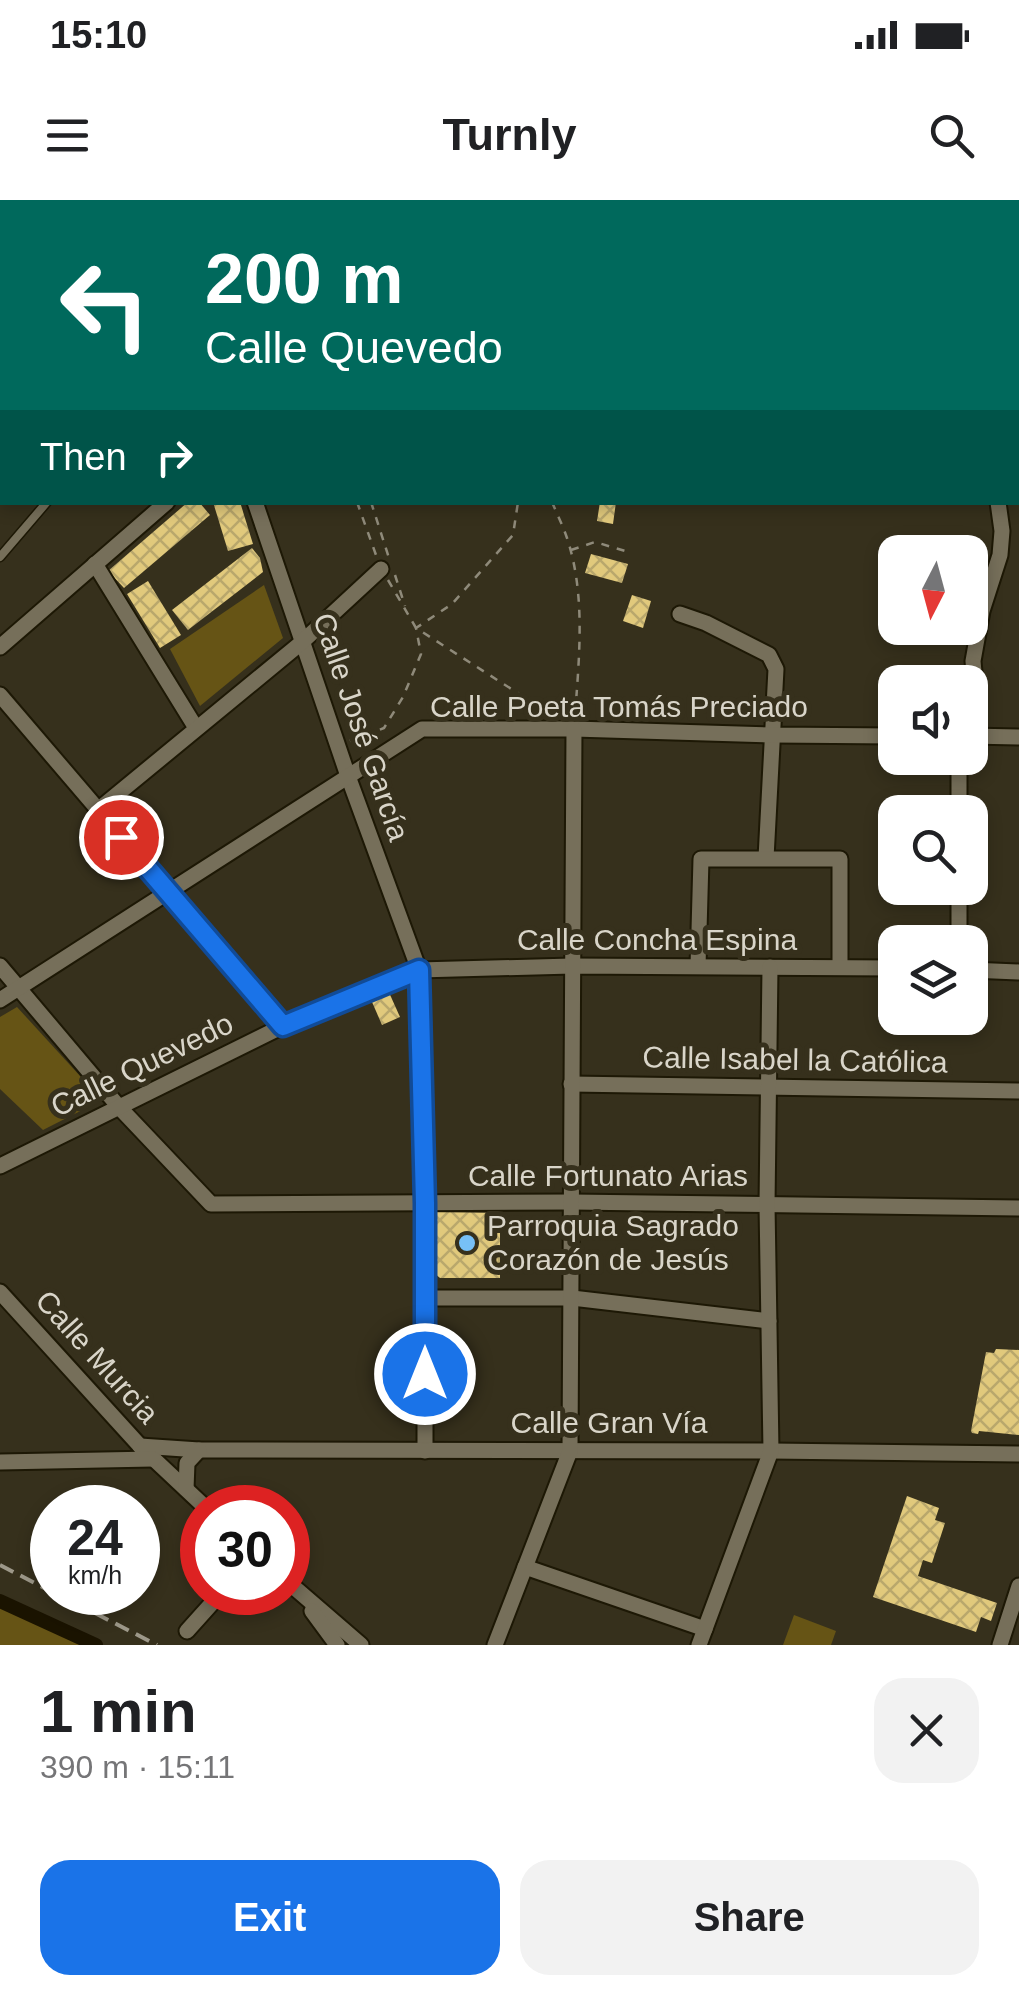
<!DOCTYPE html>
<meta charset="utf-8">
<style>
body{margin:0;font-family:Helvetica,sans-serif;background:#f2f2f2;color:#202124;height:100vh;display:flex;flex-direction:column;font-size:38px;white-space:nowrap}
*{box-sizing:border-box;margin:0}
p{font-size:32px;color:#757577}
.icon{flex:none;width:55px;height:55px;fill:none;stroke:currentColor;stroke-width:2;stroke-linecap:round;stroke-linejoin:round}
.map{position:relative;height:1445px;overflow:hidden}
.details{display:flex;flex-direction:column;background:#fff;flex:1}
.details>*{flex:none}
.banner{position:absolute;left:0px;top:0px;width:1020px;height:305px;box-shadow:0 5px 15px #0003;background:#00695c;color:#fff;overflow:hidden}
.needle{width:65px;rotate:186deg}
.fabs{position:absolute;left:878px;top:335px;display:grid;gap:20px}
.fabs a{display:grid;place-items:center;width:110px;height:110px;border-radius:20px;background:#fff;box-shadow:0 5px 15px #0003;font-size:50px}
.speed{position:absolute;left:30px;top:1285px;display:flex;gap:20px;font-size:50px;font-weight:700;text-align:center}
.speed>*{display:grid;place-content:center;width:130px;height:130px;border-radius:50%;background:#fff;box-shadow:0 5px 15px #0003;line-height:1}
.speed small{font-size:25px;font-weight:400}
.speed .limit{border:15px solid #d22;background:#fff;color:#111}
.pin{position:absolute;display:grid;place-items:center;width:85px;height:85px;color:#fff;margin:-42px;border:5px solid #fff;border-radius:50%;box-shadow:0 2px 10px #0007}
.me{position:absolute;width:110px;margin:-55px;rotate:0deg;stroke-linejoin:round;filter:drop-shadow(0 0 8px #0008)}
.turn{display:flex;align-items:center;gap:35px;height:210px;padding:0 40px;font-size:45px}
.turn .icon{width:130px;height:130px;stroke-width:2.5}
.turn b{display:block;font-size:70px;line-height:85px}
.then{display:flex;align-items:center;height:95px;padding:0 40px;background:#0003;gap:20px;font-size:38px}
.round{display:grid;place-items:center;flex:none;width:105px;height:105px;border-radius:30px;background:#f2f2f2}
.head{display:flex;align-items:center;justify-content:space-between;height:170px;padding:0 40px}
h1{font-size:60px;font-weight:600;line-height:75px}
.primary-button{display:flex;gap:20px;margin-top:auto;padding:20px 40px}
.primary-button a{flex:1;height:115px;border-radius:30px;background:#1a73e8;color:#fff;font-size:40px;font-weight:600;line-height:115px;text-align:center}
.primary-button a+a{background:#f2f2f2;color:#202124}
.status{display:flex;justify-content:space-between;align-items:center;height:70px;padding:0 50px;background:#fff;direction:ltr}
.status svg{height:28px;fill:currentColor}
header{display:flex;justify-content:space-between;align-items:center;height:130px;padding:0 40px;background:#fff;font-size:45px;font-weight:600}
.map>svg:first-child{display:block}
.park{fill:#665415}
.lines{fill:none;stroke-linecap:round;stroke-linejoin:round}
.canal{stroke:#1a1300;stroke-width:14}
.building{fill:url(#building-cross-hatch)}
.service-casing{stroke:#1d1805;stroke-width:11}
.minor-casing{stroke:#1d1805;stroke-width:19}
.path{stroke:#8f8a7a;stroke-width:2.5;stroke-dasharray:8 8;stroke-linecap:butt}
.service{stroke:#766f5a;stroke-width:8}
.minor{stroke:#766f5a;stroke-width:15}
.rail{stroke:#9d9889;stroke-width:4;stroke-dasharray:15 8;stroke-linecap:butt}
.route-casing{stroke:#114b97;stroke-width:25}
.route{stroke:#1a73e8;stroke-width:18}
.poi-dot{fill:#77c0f7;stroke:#36301c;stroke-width:4}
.labels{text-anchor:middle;stroke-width:10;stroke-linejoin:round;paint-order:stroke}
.street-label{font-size:30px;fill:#d9d5c9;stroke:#36301c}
.poi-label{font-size:30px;fill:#d9d5c9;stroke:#36301c;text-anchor:start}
</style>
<div class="status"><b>15:10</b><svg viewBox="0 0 49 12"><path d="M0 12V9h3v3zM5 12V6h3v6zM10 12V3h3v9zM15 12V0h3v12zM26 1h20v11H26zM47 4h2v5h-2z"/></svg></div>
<header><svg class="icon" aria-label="menu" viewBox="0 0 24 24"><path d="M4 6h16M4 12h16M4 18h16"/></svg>Turnly<svg class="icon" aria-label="search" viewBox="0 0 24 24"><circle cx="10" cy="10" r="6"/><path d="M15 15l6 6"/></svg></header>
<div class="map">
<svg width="1019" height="1445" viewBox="0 0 1019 1445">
<defs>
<pattern id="building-cross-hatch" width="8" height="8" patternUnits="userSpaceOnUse" patternTransform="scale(2.5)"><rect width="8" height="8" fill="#e1c97c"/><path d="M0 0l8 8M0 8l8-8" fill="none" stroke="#b9a76c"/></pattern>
</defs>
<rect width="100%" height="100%" fill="#36301c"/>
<g class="park">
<path d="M264,385l19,53 -83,68 -30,-57z"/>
<path d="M17,807l85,93 -59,30 -43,-41v-72z"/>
<path d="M0,1408l92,37h-92z"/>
<path d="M794,1415l42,16 -5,14h-48z"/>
</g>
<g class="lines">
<path class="canal" d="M0,1401l96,44"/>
</g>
<g class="building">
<path d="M188,302h11l11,13 -86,73 -16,-17z"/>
<path d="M213,302h27l13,42 -25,7z"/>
<path d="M600,302h16l-3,22 -16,-3z"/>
<path d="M252,348l8,10 3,14 -75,58 -16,-20z"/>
<path d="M591,354l37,10 -6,19 -37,-10z"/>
<path d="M148,381l33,54 -21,13 -33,-54z"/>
<path d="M632,395l19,6 -8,27 -20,-7z"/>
<path d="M387,788l13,29 -18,8 -13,-30z"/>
<path d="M434,1012l66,1v65h-60l-5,-4z"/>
<path d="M996,1149l23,1v85l-40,-4 -1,3 -6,-1 -1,-2 15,-79 8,1z"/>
<path d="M907,1296l32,12 -4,12 10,3 -13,40 -9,-3 -5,16 79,27 -6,18 -10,-4 -5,15 -103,-35z"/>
</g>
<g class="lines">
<g class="service-casing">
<g id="service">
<path d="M0,79h2"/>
<path d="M0,357l47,-55"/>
</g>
</g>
<g class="minor-casing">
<g id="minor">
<path d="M1018,139l1,-8"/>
<path d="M255,302l93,274 71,194 6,233v248"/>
<path d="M95,364l101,164"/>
<path d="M680,414l26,9 63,32 7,14 -10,189"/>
<path d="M0,447l167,-145"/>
<path d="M0,495l283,331"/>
<path d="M970,536l49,1"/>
<path d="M973,536l4,-31 -4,-44 9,-50 18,-56 2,-24 -4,-29"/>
<path d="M98,610l203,-167 80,-74"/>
<path d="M959,612v-54"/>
<path d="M959,742v-54"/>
<path d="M0,766l119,141 92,97 361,-2 447,6"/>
<path d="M698,766l3,-107h139v108"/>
<path d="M970,770l49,2"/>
<path d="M0,800l422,-271h152l198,6 123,1"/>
<path d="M571,884l448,7"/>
<path d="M0,966l283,-140 136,-56 153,-4 323,2"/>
<path d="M0,1092l140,154 66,62"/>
<path d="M425,1098h147l197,23"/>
<path d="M140,1246l59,4 572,1 248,3"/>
<path d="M0,1262l153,-3"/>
<path d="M186,1289l1,-26 12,-13"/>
<path d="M525,1367l180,62"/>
<path d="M288,1382l73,63"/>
<path d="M312,1411l25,34"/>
<path d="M187,1431l35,-39"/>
<path d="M495,1445l75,-194 4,-722"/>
<path d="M699,1445l72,-194 -4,-246 3,-238"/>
<path d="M1000,1445l19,-59"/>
</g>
</g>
<g class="path">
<path d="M724,0l7,2"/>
<path d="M513,2l14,-2"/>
<path d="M542,2l3,-2"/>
<path d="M548,2l1,-2"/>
<path d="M0,19h2"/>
<path d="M1018,86l1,1"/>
<path d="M357,302l19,53"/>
<path d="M371,302l18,56"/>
<path d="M552,302c5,12 11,24 15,36 19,57 12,120 8,178"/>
<path d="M571,350l24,-8 30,9"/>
<path d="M395,375l10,31"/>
<path d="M388,380l28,48 136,87"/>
<path d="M350,541l34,-13 19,-31 18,-43 -5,-26 36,-24 61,-69 5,-33"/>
</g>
<use href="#service" class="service"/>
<use href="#minor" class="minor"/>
<g class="rail">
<path d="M0,1365l52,27"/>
<path d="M54,1392l103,53"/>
</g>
</g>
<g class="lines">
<g class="route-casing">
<path id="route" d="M121,637l162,189 136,-56 6,233v171"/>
</g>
<use href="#route" class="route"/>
</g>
<circle class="poi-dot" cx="467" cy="1043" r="10"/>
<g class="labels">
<g class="street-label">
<text x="619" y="517">Calle Poeta Tomás Preciado</text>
<text transform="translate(361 527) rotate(71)" y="10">Calle José García</text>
<text x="657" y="750">Calle Concha Espina</text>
<text transform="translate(795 860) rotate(1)" y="10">Calle Isabel la Católica</text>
<text transform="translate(142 865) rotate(-26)" y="10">Calle Quevedo</text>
<text x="608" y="986">Calle Fortunato Arias</text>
<text transform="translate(97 1157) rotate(48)" y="10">Calle Murcia</text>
<text x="609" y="1233">Calle Gran Vía</text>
</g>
<g class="poi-label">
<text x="487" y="1036">Parroquia Sagrado<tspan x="487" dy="34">Corazón de Jesús</tspan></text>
</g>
</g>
</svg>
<div class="fabs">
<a><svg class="needle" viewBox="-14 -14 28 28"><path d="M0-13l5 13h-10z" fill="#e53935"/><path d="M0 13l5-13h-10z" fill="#757577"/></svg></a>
<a><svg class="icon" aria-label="sound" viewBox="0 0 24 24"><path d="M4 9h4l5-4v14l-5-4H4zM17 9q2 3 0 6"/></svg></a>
<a><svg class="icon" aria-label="search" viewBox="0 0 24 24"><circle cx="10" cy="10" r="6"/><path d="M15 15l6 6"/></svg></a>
<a><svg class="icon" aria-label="layers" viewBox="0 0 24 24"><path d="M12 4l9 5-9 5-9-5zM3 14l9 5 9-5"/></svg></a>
</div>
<div class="speed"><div>24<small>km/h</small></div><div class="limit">30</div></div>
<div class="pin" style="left:121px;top:637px;background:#d93025"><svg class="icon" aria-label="arrive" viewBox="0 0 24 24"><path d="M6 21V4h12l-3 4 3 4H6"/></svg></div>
<svg class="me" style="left:425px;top:1174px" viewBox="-20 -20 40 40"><circle r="17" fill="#1a73e8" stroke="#fff" stroke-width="3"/><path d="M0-11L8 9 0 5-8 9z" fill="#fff"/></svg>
<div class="banner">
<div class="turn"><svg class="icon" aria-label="left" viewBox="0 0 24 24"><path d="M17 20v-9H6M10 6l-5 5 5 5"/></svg><div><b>200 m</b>Calle Quevedo</div></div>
<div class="then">Then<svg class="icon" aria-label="right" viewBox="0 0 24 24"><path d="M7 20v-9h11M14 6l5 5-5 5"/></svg></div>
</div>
</div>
<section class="details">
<div class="head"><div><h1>1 min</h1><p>390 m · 15:11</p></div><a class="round"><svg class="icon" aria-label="close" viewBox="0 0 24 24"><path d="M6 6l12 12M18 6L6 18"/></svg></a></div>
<div class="primary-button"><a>Exit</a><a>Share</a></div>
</section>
